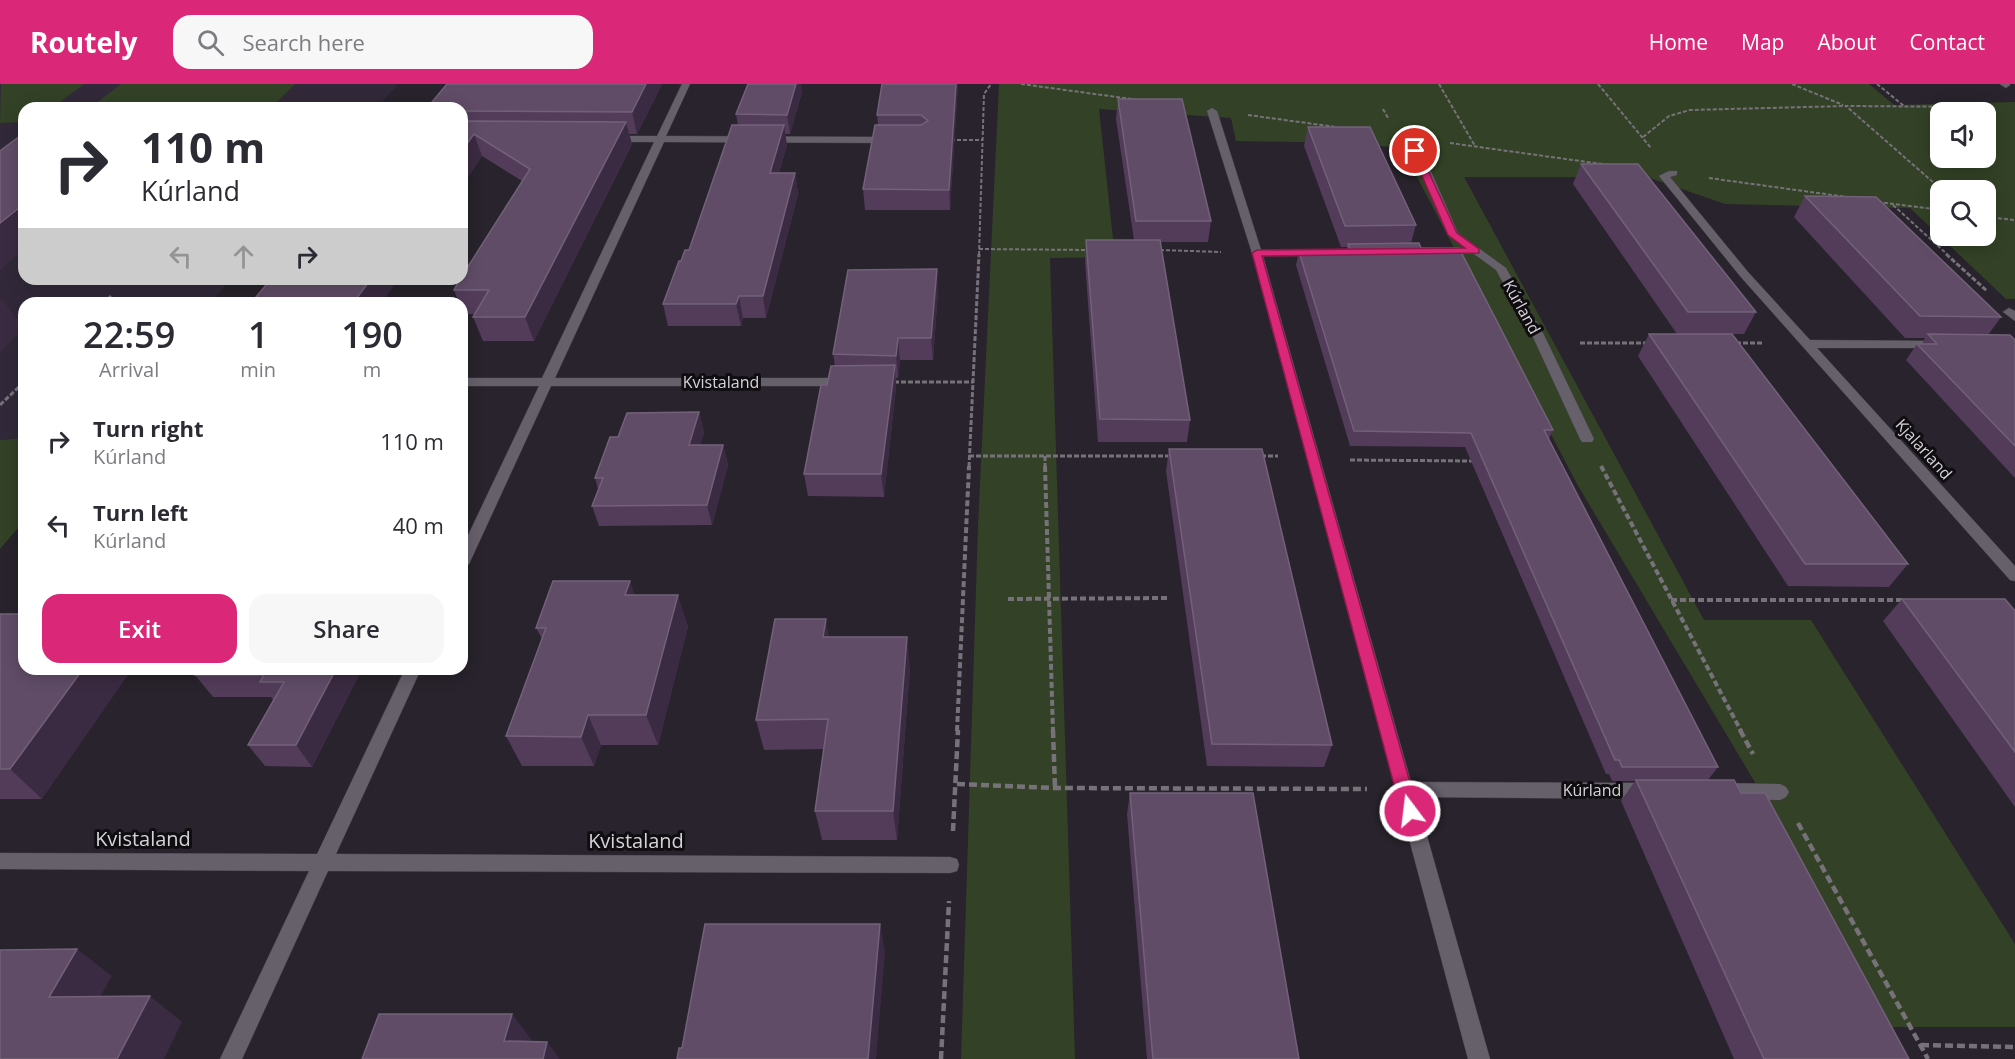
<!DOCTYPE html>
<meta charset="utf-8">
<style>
body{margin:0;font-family:"Open Sans",sans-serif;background:#f7f7f7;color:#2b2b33;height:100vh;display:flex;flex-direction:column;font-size:22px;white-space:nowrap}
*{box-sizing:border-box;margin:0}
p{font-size:20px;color:#7c7c81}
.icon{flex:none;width:33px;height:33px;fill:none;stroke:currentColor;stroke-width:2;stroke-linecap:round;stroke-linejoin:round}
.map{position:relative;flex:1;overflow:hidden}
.drawer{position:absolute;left:18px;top:213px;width:450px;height:378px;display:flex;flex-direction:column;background:#fff;border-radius:18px;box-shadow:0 3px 15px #0003}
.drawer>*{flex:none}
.guide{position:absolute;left:18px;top:18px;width:450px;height:183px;border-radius:18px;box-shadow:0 3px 15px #0003;background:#fff;color:#2b2b33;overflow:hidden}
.buttons{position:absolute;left:1930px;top:18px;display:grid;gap:12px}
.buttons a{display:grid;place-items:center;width:66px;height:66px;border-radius:12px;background:#fff;box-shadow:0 3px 15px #0003;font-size:30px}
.pin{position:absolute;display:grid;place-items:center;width:51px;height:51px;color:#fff;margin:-26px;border:3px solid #fff;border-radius:50%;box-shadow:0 2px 6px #0007}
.me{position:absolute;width:66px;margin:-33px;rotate:345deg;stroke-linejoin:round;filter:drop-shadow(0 0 4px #0008)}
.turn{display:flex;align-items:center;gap:21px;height:126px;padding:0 24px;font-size:27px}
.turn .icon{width:78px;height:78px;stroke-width:2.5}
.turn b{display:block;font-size:42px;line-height:51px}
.lanes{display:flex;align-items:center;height:57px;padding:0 24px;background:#0003;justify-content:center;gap:30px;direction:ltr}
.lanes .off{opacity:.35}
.eta{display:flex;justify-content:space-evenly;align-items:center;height:102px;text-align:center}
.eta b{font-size:36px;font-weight:600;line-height:42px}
.button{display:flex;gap:12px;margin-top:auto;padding:12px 24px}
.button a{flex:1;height:69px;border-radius:18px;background:#db2777;color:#fff;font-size:24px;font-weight:600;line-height:69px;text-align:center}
.button a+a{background:#f7f7f7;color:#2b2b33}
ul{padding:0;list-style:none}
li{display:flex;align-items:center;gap:18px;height:84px;padding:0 24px}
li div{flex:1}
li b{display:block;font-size:22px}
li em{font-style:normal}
header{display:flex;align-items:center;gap:36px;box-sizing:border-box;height:84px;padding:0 30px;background:#db2777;color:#fff}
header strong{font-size:28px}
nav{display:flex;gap:33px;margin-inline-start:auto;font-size:21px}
.search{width:420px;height:54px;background:#f7f7f7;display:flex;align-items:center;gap:15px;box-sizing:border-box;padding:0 21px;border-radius:18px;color:#7c7c81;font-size:22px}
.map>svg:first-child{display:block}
.education{fill:#312939}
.green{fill:#334226;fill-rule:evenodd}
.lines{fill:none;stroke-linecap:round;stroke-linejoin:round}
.minor-casing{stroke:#443f47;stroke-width:1}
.path-far3{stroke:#77727a;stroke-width:2;stroke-dasharray:4 2;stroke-linecap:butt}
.path-far2{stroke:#77727a;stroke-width:3;stroke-dasharray:5 2;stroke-linecap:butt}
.path-far1{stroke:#77727a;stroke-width:4;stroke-dasharray:6 3;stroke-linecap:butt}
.path{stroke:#77727a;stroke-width:4.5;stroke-dasharray:8 4;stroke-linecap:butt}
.minor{fill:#66606b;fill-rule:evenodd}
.wall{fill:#523c5a}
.shaded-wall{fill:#3b2b42}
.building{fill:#604c67;stroke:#726179;stroke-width:1.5}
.route{fill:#db2777;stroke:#8e194d;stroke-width:1.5}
.labels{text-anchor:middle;stroke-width:6;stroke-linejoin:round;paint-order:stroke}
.street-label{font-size:16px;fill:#d5d2d8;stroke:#100d11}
.near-street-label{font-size:20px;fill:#d5d2d8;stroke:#100d11}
</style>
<header>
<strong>Routely</strong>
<div class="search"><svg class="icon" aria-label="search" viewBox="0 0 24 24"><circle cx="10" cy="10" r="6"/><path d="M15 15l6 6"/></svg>Search here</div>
<nav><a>Home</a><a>Map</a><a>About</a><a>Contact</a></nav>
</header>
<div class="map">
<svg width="2015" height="975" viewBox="0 0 2015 975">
<rect width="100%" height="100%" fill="#28232c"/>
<path class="education" d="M0,0h398l-21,24h-353v171h207l-21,24h-186v135l-24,2z"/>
<g class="green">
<path d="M84,0l-32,24h-28v14l-24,1 1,-39z"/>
<path d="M121,0h174l-24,24h-181z"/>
<path d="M999,0h870l25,21 121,-3v197h-9l-96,-91 -185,-4 -78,-27h-183l240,443h107l204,324v83h-126l-136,-248 -176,-295 -175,-336 -52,-5 -114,-2 -5,-23 -132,-9 16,148 -65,1 25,801h-114l17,-533zM1941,28h45v46h-45zM1941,106h45v46h-45z"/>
<path d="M24,354v83l-24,28v-109z"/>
</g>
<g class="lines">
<g class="minor-casing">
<g id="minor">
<path d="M682,0h8l-24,52 225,1 5,3 -5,3 -227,-1 -109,236h294l6,4 -6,4h-298l-82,178 -7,5v-21l77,-162h-77v-8h80l112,-236h-42l-5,-3 5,-3h45z"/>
<path d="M2000,0h10v1l-4,3z"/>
<path d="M1212,24l5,3 44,139h56l5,3 -5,3h-54l148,526 237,1 6,3 3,5 -3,5 -6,3 -232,-2 74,262h-22l-216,-806 -45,-142z"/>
<path d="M1411,50l5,3 42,96 48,35 38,67 50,104 -2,3h-10l-2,-3 -48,-104 -36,-65 -48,-35 -42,-98z"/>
<path d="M1669,87h8v4l-7,2 78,95 62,68 130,1 2,3 -6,4h-119l198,218v15l-5,-1 -270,-304 -81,-100z"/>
<path d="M2009,224l6,3v10l-12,-9z"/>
<path d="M405,585h16l-85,185 614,3 7,2 2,6 -2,6 -7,2 -622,-2 -86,188h-22l89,-188 -309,-2v-16l317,1z"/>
<path d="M1720,699l60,1 6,3 3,5 -3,5 -6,3 -60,-1 -6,-3 -3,-5 3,-5z"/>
</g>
</g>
<g class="path-far3">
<path d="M1021,0l118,16"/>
<path d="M1439,0l36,62"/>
<path d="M1598,0l53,64"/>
<path d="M1792,0l51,21"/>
<path d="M1877,0l27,22"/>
<path d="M1383,25l5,9"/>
<path d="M1248,31l88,12"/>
<path d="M1643,53l26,-21 21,-6 156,-4"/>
<path d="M951,56h32"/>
<path d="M1450,59l159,22"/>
<path d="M1709,94l138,19"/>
<path d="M1942,106l-96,-84 138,1"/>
<path d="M1878,118l63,8"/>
<path d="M1893,121l55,50"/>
<path d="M1986,133l29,3"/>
<path d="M979,165l110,1"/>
<path d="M1160,166l61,2"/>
<path d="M979,171l5,-161 7,-10"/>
</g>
<g class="path-far2">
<path d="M1946,170l41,37"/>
<path d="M104,219l7,-7"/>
<path d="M1580,259h68"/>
<path d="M1736,259h26"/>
<path d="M894,298h79"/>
<path d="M0,321l24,-23"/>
<path d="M969,372h204"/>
<path d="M1045,372v11"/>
<path d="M1261,372h17"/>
<path d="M1350,376l125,1"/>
<path d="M969,383l10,-213"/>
</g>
<g class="path-far1">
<path d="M1045,382l8,265"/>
<path d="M1601,382l140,265"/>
<path d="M1008,515l160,-1"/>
<path d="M1671,516h233"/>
<path d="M957,647l12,-265"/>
</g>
<g class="path">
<path d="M1053,646l2,58"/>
<path d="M1740,646l13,24"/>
<path d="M957,700l98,4 312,1"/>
<path d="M1798,739l130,236"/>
<path d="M953,747l5,-101"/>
<path d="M1921,961l94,2"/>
<path d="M941,975l8,-158"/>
</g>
<use href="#minor" class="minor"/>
</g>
<g class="wall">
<path d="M662,0l-25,50h-8l3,10 -98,197h-51l-10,-24 2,-3h-12l-1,-3v-8h-3l-5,-13 68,-109 -40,-25 -20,30v-78z"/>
<path d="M958,0l-8,126h-85l-2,-21 15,-64 -1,-10z"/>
<path d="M802,8l-12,42h-5l2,11 -8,28h16l3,21 -32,124h-23l-2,8h-73l-5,-22 18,-43 8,-11 49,-125 -2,-11z"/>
<path d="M1118,15l93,122 -3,21h-48l30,178 -3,22h-89l-13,-181 1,-21h48l-18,-121z"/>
<path d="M1308,43l108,98 -5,18 10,5 132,182 -4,9 169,328 -10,13 33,13 168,266h-175l-113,-258 14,-20h-23l-3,-7h-3l-141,-327 -115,-1 -54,-181 3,-13h47l1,-5h-6l-37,-101z"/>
<path d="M1581,80l175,148 -12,22h-12l176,230 -19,23 -101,-1 -150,-230 11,-22h28l-104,-150z"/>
<path d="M1805,112l196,121 -13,18 27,5v138l-109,-118 11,-16h5l3,-6h-20l-111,-121z"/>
<path d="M938,207l-5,69h-33l-2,18h-2v9l-12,110 -76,-1 -4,-22 23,-89 8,-19 -2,-12z"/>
<path d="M699,328l5,21 -4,12h23l5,20 -16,60 -113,1 -7,-20 6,-17 -3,-11 23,-41z"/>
<path d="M1169,365l163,296 -8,22 -117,-1 -41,-295z"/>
<path d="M630,497l4,14 54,31 -30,119h-57l-7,21h-72l-16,-30 36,-97 -6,-11z"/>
<path d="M1902,515l113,12v196l-132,-186z"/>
<path d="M0,530l42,185h-42z"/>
<path d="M829,553l81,30 -13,173h-75l-7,-29 9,-62 -60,1 -8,-30z"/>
<path d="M199,585h163l-50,98 -47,-1 -17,-21 25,-45 -2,-3h-58l-18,-22z"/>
<path d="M1130,709l169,266h-152l-20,-245z"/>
</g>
<g class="shaded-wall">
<path d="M646,0h16l-25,50 -5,-22z"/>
<path d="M796,0h5l1,8 -12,42 -3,-19z"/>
<path d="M956,0h2l-8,126 -1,-20z"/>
<path d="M626,38l6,22 -98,197 -9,-24z"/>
<path d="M784,41l3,20 -14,49 -3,-21z"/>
<path d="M474,50l8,22 -20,30v-35z"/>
<path d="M795,89l3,21 -32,124 -3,-22z"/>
<path d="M24,120v45l-24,21v-47z"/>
<path d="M937,185l1,22 -5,69 -2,-22z"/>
<path d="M371,195h27l-16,24h-29z"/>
<path d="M739,212l4,22 -2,8 -5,-22z"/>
<path d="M1,214l22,29 -4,4 1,2 -20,19v-53z"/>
<path d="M898,254l2,22 -2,18 -2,-22z"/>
<path d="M895,281l1,22 -12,110 -3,-23z"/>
<path d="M699,328l5,21 -10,32 -5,-20z"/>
<path d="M723,361l5,20 -16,60 -5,-20z"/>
<path d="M630,497l10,31 -15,-17z"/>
<path d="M678,511l10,31 -30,119 -12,-30z"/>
<path d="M826,535l5,31 -8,-13z"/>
<path d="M907,553l3,30 -13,173 -4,-29z"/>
<path d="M83,585h49l-90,130 -32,-30z"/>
<path d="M336,585h26l-50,98 -16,-22z"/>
<path d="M588,631l13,30 -7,21 -13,-29z"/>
<path d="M880,840l5,28 -9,107h-8z"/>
<path d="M77,865l35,27 -27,47 -36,-26z"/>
<path d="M150,912l32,26 -18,37h-47z"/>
<path d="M512,930l19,25 -6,20 -21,-18z"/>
<path d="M547,958l13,17h-17z"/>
</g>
<g class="building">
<path d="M447,0h199l-14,28 -170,-1v-3h-35z"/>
<path d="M748,0h48l-9,31 -51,-1z"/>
<path d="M882,0h74l-7,106 -86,-1 12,-64h46l7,-4 -7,-6h-44z"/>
<path d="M1118,15h64l29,122h-75z"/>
<path d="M462,37l164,1 -101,195h-52l16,-27h-35l6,-11h2v-3l68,-107 -56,-35 -12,17z"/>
<path d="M732,41h52l-14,48h25l-32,123h-24l-3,8h-73l16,-43h2l4,-11h4z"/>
<path d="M1308,43h62l46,98 -71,1z"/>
<path d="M24,49v71l-24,19v-72z"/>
<path d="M1581,80h57l118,148h-68z"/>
<path d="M1805,112l71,1 125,120 -81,-1z"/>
<path d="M1086,156h74l30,180 -90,-1z"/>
<path d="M1419,159l2,5h38l94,182h-9l174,337h-96l-3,-7h-4l-144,-327 -117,-2 -55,-179h52l-3,-8z"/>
<path d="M937,185l-6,69h-33l-2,18 -63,-2 15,-84z"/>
<path d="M271,195h100l-18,24h-102z"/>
<path d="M1649,250h83l176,230h-103z"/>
<path d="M1928,250l82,1 5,5v106l-98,-102h20z"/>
<path d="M895,281l-14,109h-77l17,-89h6l4,-19z"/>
<path d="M699,328l-10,33h34l-16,60 -115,1 11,-28h-8l15,-41h8l9,-24z"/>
<path d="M1169,365h93l70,296 -120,-1z"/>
<path d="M553,497h77l-5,14h53l-32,120h-58l-7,22 -75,-1 40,-108h-10z"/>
<path d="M1902,515h103l10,12v141z"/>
<path d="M0,530h24v13l-1,1h1v41h59l-73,100h-10z"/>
<path d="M775,535h51l-3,18h84l-14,174h-78l13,-92 -72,1z"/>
<path d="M199,585h137l-40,76h-48l36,-63h-24l4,-7h-69z"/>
<path d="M1636,696h98l7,13h24l144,266h-145z"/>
<path d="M1130,709h123l46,266h-146z"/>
<path d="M705,840h175l-12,135h-191l2,-11h3z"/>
<path d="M77,865l-28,48 101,-1 -33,63h-117v-109z"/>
<path d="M379,930h133l-8,27 43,1 -4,17h-181z"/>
</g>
<path class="route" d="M1415,64l4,3 38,82 22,16v4l-217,3 156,555 -3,5h-11l-3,-5 -149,-558 5,-3 208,-2 -17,-13 -37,-84z"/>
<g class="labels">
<g class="street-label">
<text transform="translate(1522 223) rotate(61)" y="6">Kúrland</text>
<text x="721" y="304">Kvistaland</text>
<text transform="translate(1924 365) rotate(48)" y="6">Kjalarland</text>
<text x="1592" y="712">Kúrland</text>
</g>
<g class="near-street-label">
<text x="143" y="762">Kvistaland</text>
<text x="636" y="764">Kvistaland</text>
</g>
</g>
</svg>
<div class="buttons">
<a><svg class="icon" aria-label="sound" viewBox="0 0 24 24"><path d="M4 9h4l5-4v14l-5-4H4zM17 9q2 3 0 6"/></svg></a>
<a><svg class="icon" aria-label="search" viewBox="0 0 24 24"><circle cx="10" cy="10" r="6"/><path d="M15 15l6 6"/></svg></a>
</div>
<div class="pin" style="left:1415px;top:67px;background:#d93025"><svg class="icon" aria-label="arrive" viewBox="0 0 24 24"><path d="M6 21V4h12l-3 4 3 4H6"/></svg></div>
<svg class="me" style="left:1410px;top:727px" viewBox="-20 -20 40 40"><circle r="17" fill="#db2777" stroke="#fff" stroke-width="3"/><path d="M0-11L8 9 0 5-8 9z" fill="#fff"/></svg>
<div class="guide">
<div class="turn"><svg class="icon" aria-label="right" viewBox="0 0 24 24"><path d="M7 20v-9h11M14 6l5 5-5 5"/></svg><div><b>110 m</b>Kúrland</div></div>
<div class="lanes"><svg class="icon off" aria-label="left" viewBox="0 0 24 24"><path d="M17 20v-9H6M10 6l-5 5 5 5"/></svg><svg class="icon off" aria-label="ahead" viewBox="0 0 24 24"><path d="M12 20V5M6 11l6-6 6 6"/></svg><svg class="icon" aria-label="right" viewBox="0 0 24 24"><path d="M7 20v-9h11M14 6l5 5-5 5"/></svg></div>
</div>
<section class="drawer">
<div class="eta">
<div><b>22:59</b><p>Arrival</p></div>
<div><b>1</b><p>min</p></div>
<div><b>190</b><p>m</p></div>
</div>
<ul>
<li><svg class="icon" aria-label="right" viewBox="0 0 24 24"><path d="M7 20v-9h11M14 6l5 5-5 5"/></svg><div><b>Turn right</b><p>Kúrland</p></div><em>110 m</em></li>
<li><svg class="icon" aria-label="left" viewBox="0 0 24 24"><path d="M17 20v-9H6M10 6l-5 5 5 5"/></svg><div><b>Turn left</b><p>Kúrland</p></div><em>40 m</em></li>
</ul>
<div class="button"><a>Exit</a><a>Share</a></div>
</section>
</div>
